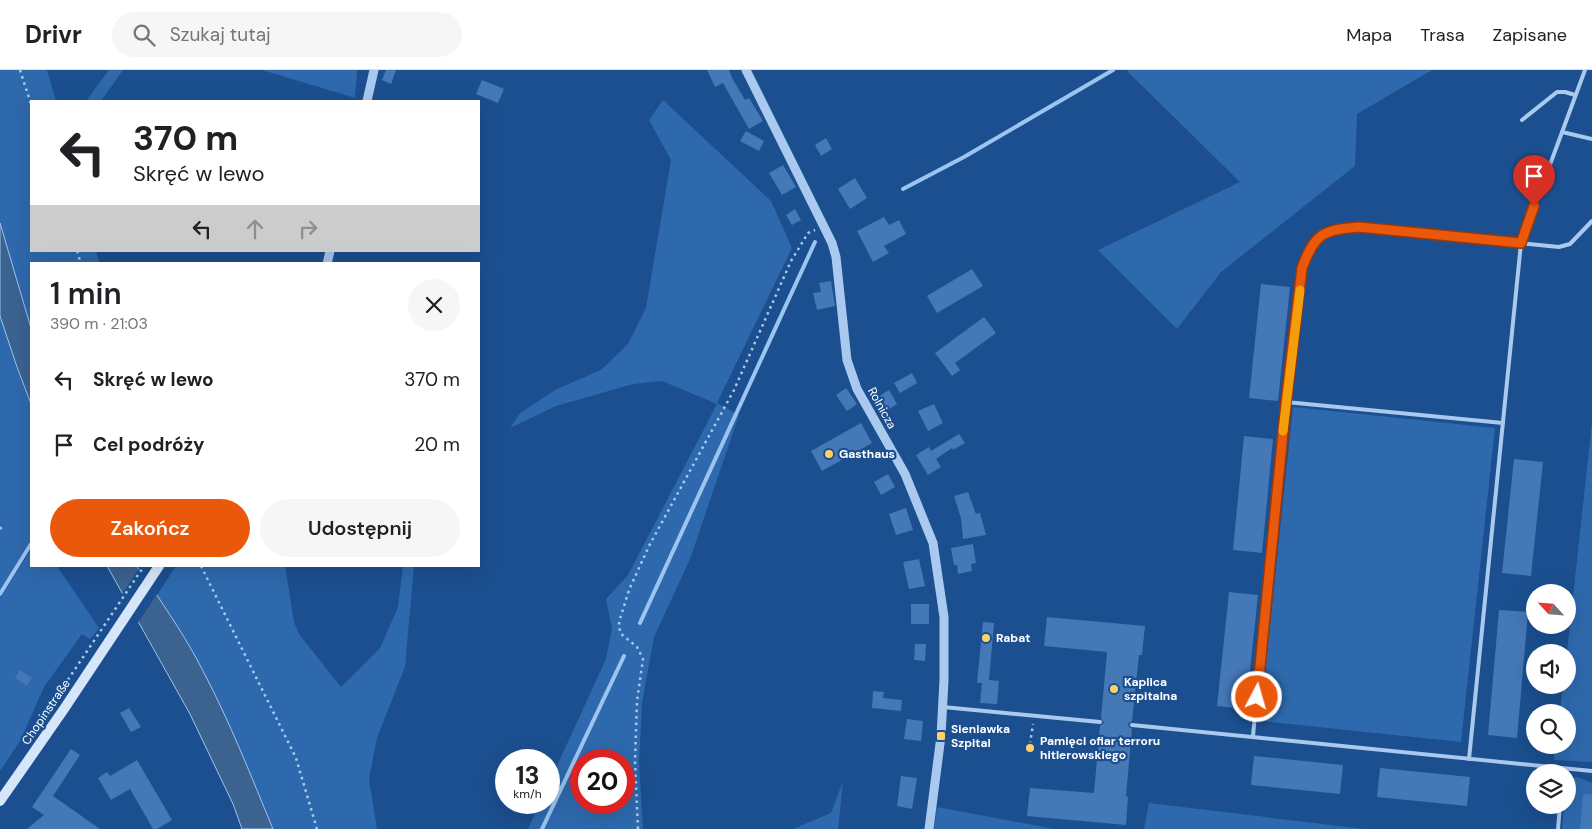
<!DOCTYPE html>
<html lang="pl">
<meta charset="utf-8">
<style>
body{margin:0;font-family:"DM Sans",sans-serif;background:#f6f6f6;color:#202124;height:100vh;display:flex;flex-direction:column;font-size:19px;white-space:nowrap}
*{box-sizing:border-box;margin:0}
p{font-size:16px;color:#757577}
.icon{flex:none;width:28px;height:28px;fill:none;stroke:currentColor;stroke-width:2;stroke-linecap:round;stroke-linejoin:round}
.map{position:relative;flex:1;overflow:hidden}
.drawer{position:absolute;left:30px;top:192px;width:450px;height:305px;display:flex;flex-direction:column;background:#fff;border-radius:0px;box-shadow:0 5px 20px #0002}
.drawer>*{flex:none}
.guide{position:absolute;left:30px;top:30px;width:450px;height:152px;border-radius:0px;box-shadow:0 5px 20px #0002;background:#fff;color:#202124;overflow:hidden}
.needle{width:32px;rotate:296deg}
.tools{position:absolute;left:1526px;top:514px;display:grid;gap:10px}
.tools a{display:grid;place-items:center;width:50px;height:50px;border-radius:50%;background:#fff;box-shadow:0 5px 20px #0002;font-size:25px}
.speed{position:absolute;left:495px;top:679px;display:flex;gap:10px;font-size:25px;font-weight:700;text-align:center}
.speed>*{display:grid;place-content:center;width:65px;height:65px;border-radius:50%;background:#fff;box-shadow:0 5px 20px #0002;line-height:1}
.speed small{font-size:12px;font-weight:400}
.speed .limit{border:8px solid #d22;background:#fff;color:#111}
.pin{position:absolute;display:grid;place-items:center;width:42px;height:42px;color:#fff;margin:-51px -21px;border-radius:50% 50% 50% 0;rotate:-45deg;box-shadow:0 0 5px #0007}
.pin .icon{rotate:45deg}
.me{position:absolute;width:55px;margin:-28px;rotate:6deg;stroke-linejoin:round;filter:drop-shadow(0 0 4px #0008)}
.turn{display:flex;align-items:center;gap:18px;height:105px;padding:0 20px;font-size:22px}
.turn .icon{width:65px;height:65px;stroke-width:2.5}
.turn b{display:block;font-size:35px;line-height:42px}
.lanes{display:flex;align-items:center;height:48px;padding:0 20px;background:#0003;justify-content:center;gap:25px;direction:ltr}
.lanes .off{opacity:.35}
.round{display:grid;place-items:center;flex:none;width:52px;height:52px;border-radius:26px;background:#f6f6f6}
.overview{display:flex;align-items:center;justify-content:space-between;height:85px;padding:0 20px}
h1{font-size:30px;font-weight:600;line-height:38px}
.action{display:flex;gap:10px;margin-top:auto;padding:10px 20px}
.action a{flex:1;height:58px;border-radius:30px;background:#ea580c;color:#fff;font-size:20px;font-weight:600;line-height:58px;text-align:center}
.action a+a{background:#f6f6f6;color:#202124}
ul{padding:0;list-style:none}
li{display:flex;align-items:center;gap:15px;height:65px;padding:0 20px}
li div{flex:1}
li b{display:block;font-size:19px}
li em{font-style:normal}
header{display:flex;align-items:center;gap:30px;box-sizing:border-box;height:70px;padding:0 25px;background:#fff;border-bottom:1px solid #e0e0e0}
header strong{font-size:24px}
nav{display:flex;gap:28px;margin-inline-start:auto;font-size:18px}
.search{width:350px;height:45px;background:#f6f6f6;display:flex;align-items:center;gap:12px;box-sizing:border-box;padding:0 18px;border-radius:28px;color:#757577;font-size:19px}
.map>svg:first-child{display:block}
.green{fill:#2e69ad;fill-rule:evenodd}
.water{fill:#3c6290;stroke:#9cc4f0}
.pier{fill:#1b4f8f}
.lines{fill:none;stroke-linecap:round;stroke-linejoin:round}
.stream{stroke:#9cc4f0;stroke-width:4}
.building{fill:#4478b7}
.path{stroke:#a9c9ee;stroke-width:2.5;stroke-dasharray:2.5 4;stroke-linecap:butt}
.service{stroke:#a9c9ee;stroke-width:4}
.tertiary{stroke:#a9c9ee;stroke-width:9}
.secondary{stroke:#d6e6fa;stroke-width:10}
.route-casing{stroke:#983908;stroke-width:12}
.route{stroke:#ea580c;stroke-width:9}
.slow{stroke:#f59e0b;stroke-width:9}
.poi-dot{fill:#ffd166;stroke:#1b4f8f;stroke-width:2}
.labels{text-anchor:middle;stroke-width:4.5;stroke-linejoin:round;paint-order:stroke}
.street-label{font-size:12px;fill:#fff;stroke:#1b4f8f}
.poi-label{font-size:12px;font-weight:bold;fill:#fff;stroke:#1b4f8f;text-anchor:start}
</style>
<header>
<strong>Drivr</strong>
<div class="search"><svg class="icon" aria-label="search" viewBox="0 0 24 24"><circle cx="10" cy="10" r="6"/><path d="M15 15l6 6"/></svg>Szukaj tutaj</div>
<nav><a>Mapa</a><a>Trasa</a><a>Zapisane</a></nav>
</header>
<div class="map">
<svg width="1592" height="759" viewBox="0 0 1592 759">
<rect width="100%" height="100%" fill="#1b4f8f"/>
<g class="green">
<path d="M0,0h47l9,31h-25v150h65l4,13h-69v64l-31,-105z"/>
<path d="M109,0h14l-22,31h-15z"/>
<path d="M262,0h95l-2,28z"/>
<path d="M1129,0h303l-75,44 -2,52 -134,106 -44,57 -79,-79 142,-68 -113,-111z"/>
<path d="M663,30l108,101 21,47 -75,155 22,12 -49,144 -36,78 -12,66 -3,59 4,67h-115l12,-26 9,-1v-19l57,-124 6,-31 -6,-29 22,-24 89,-171 -55,-23 -29,3 -77,22 -46,22 10,-15 37,-24 44,-19 27,-26 18,-36 25,-148 -22,-40zM581,690h43v42h-43z"/>
<path d="M0,246l17,51 14,37v136l-31,50z"/>
<path d="M1293,337l202,21 -34,314 -201,-21z"/>
<path d="M1592,352v340l-38,-2 2,-15h12v-33h-8l3,-27h5l-1,-33z"/>
<path d="M31,480v16h26l42,62 -9,11 -8,-5 -38,53 -24,54 -20,30v-173z"/>
<path d="M176,496h109l9,56 5,12 42,53 39,-39 18,-41 5,-41h11l-9,101 -28,71 -8,41 8,50h-104c-33,-81 -67,-161 -116,-234z"/>
<path d="M1577,707l15,6v46h-30l2,-24h4v-25z"/>
<path d="M843,711l-5,48h-45l38,-16z"/>
<path d="M1149,733l215,26h-220z"/>
<path d="M937,737l117,22h-120z"/>
</g>
<g class="water">
<path d="M0,153l31,105v76l-14,-37 -17,-51z"/>
<path d="M107,496h30l9,17h3c19,29 39,58 54,88 27,51 48,105 70,158h-31l-9,-25 -43,-90z"/>
</g>
<path class="pier" d="M140,497l7,14 4,1 7,11 -21,31 -16,-28z"/>
<g class="lines">
<g class="stream">
<path d="M903,119l61,-32 149,-87"/>
<path d="M0,524l31,-50"/>
<path d="M640,553l175,-381"/>
<path d="M542,759l82,-173"/>
</g>
</g>
<g class="building">
<path d="M386,0h10l-5,14 -9,-4z"/>
<path d="M707,0h22l3,8 13,22 4,-2 14,23 -14,8 -26,-46 -8,4z"/>
<path d="M482,10l22,9 -6,14 -22,-9z"/>
<path d="M746,61l18,10 -5,10 -19,-10z"/>
<path d="M826,68l6,11 -11,7 -6,-11z"/>
<path d="M783,95l13,22 -14,8 -13,-22z"/>
<path d="M855,108l12,20 -17,11 -12,-20z"/>
<path d="M795,139l6,11 -9,5 -6,-10z"/>
<path d="M884,147l5,8 10,-5 7,14 -22,12 5,7 -16,9 -16,-31z"/>
<path d="M972,199l11,17 -46,27 -10,-17z"/>
<path d="M831,211l4,25 -18,4 -4,-17 8,-1 -2,-9z"/>
<path d="M1261,214l29,3 -12,114 -29,-3z"/>
<path d="M984,247l12,16 -41,30 5,7 -8,6 -17,-23z"/>
<path d="M912,303l5,10 -17,10 -6,-10z"/>
<path d="M846,318l11,16 -10,7 -11,-16z"/>
<path d="M889,320l8,14 -15,10 -9,-14z"/>
<path d="M934,334l9,19 -15,8 -10,-20z"/>
<path d="M861,353l11,20 -50,28 -11,-20z"/>
<path d="M959,364l6,9 -12,7 -1,-2 -16,11 5,8 -13,8 -12,-20 13,-8 2,4z"/>
<path d="M1244,366l29,3 -11,114 -29,-3z"/>
<path d="M1514,389l29,3 -12,114 -29,-3z"/>
<path d="M888,404l7,13 -14,8 -7,-13z"/>
<path d="M968,422l8,22 4,-1 6,22 -23,4 -2,-21 -7,-22z"/>
<path d="M906,438l7,22 -17,5 -7,-21z"/>
<path d="M973,474l3,19 -5,1 1,7 -14,3 -1,-9h-3l-3,-17z"/>
<path d="M919,489l6,27 -16,3 -6,-27z"/>
<path d="M1229,522l29,3 -12,114 -29,-3z"/>
<rect x="911" y="534" width="18" height="20"/>
<path d="M1499,540l29,2 -11,126 -29,-3z"/>
<path d="M1047,547l98,9 -3,29h-3l-7,66 -4,3 1,3 3,2 -6,67 2,1 -2,28 -99,-9 3,-28 64,5 6,-67 4,-3 -3,-5 6,-66 -63,-6z"/>
<path d="M983,552l11,1 -5,57 10,1 -2,23 -17,-1 2,-20h-5z"/>
<path d="M915,574h11l-1,17 -11,-1z"/>
<path d="M20,600l12,8 -5,8 -12,-8z"/>
<path d="M873,621l11,1 -1,6 19,2 -1,11 -29,-3z"/>
<path d="M129,638l12,19 -10,5 -11,-19z"/>
<path d="M907,649l16,2 -2,20 -17,-2z"/>
<path d="M71,679l9,6 -27,41 47,33h-73l17,-14 -12,-8z"/>
<path d="M1254,686l89,9 -3,29 -89,-9z"/>
<path d="M137,690l35,60 -15,9h-4l-23,-40 -19,11 -13,-22 9,-6 3,4z"/>
<path d="M1380,698l90,9 -3,29 -90,-9z"/>
<path d="M901,706l16,2 -5,31 -15,-3z"/>
<path d="M1583,724h9v35h-12z"/>
</g>
<g class="lines">
<g class="path">
<path d="M20,0l11,34"/>
<path d="M77,181l4,13"/>
<path d="M0,457l2,3"/>
<path d="M201,496l95,192 21,71"/>
<path d="M39,653l105,-157"/>
<path d="M1030,674l3,-20"/>
<path d="M638,759l-3,-67 2,-61 6,-42 -6,-12 -17,-14 -1,-11 10,-32 20,-44 85,-156 57,-129 17,-28 7,-3"/>
</g>
<g class="service">
<path d="M1522,50l35,-28h8l10,3"/>
<path d="M1562,62l30,7"/>
<path d="M1286,332l217,21"/>
<path d="M943,637l157,15"/>
<path d="M1132,655l460,46"/>
<path d="M1253,666c12,-125 23,-251 38,-376 4,-32 5,-89 21,-115 11,-16 30,-17 47,-18l200,20 11,-3 22,-23"/>
<path d="M1469,689l52,-516 64,-173"/>
<path d="M1558,759l2,-24"/>
</g>
<g class="tertiary">
<path d="M746,0l86,173 4,14 11,103 10,29 48,85 28,69 11,74v63l-3,56 -12,93"/>
<path d="M367,31l7,-31"/>
<path d="M327,194l3,-13"/>
</g>
<path class="secondary" d="M0,731l64,-92 95,-143"/>
</g>
<g class="lines">
<g class="route-casing">
<path id="route" d="M1257,627l29,-295 16,-134c13,-35 21,-38 57,-41l162,16 13,-37"/>
</g>
<use href="#route" class="route"/>
<path class="slow" d="M1283,361l17,-141"/>
</g>
<g class="poi-dot">
<circle cx="829" cy="384" r="5"/>
<circle cx="986" cy="568" r="5"/>
<circle cx="1114" cy="619" r="5"/>
<rect x="936" y="661" width="10" height="10" rx="2.5"/>
<circle cx="1030" cy="678" r="5"/>
</g>
<g class="labels">
<g class="street-label">
<text transform="translate(882 338) rotate(61)" y="4">Rolnicza</text>
<text transform="translate(46 642) rotate(-56)" y="4">Chopinstraße</text>
</g>
<g class="poi-label">
<text x="839" y="388">Gasthaus</text>
<text x="996" y="572">Rabat</text>
<text x="1124" y="616">Kaplica<tspan x="1124" dy="14">szpitalna</tspan></text>
<text x="951" y="663">Sieniawka<tspan x="951" dy="14">Szpital</tspan></text>
<text x="1040" y="675">Pamięci ofiar terroru<tspan x="1040" dy="14">hitlerowskiego</tspan></text>
</g>
</g>
</svg>
<div class="tools">
<a><svg class="needle" viewBox="-14 -14 28 28"><path d="M0-13l5 13h-10z" fill="#e53935"/><path d="M0 13l5-13h-10z" fill="#757577"/></svg></a>
<a><svg class="icon" aria-label="sound" viewBox="0 0 24 24"><path d="M4 9h4l5-4v14l-5-4H4zM17 9q2 3 0 6"/></svg></a>
<a><svg class="icon" aria-label="search" viewBox="0 0 24 24"><circle cx="10" cy="10" r="6"/><path d="M15 15l6 6"/></svg></a>
<a><svg class="icon" aria-label="layers" viewBox="0 0 24 24"><path d="M12 4l9 5-9 5-9-5zM3 14l9 5 9-5"/></svg></a>
</div>
<div class="speed"><div>13<small>km/h</small></div><div class="limit">20</div></div>
<div class="pin" style="left:1534px;top:136px;background:#d93025"><svg class="icon" aria-label="arrive" viewBox="0 0 24 24"><path d="M6 21V4h12l-3 4 3 4H6"/></svg></div>
<svg class="me" style="left:1257px;top:627px" viewBox="-20 -20 40 40"><circle r="17" fill="#ea580c" stroke="#fff" stroke-width="3"/><path d="M0-11L8 9 0 5-8 9z" fill="#fff"/></svg>
<div class="guide">
<div class="turn"><svg class="icon" aria-label="left" viewBox="0 0 24 24"><path d="M17 20v-9H6M10 6l-5 5 5 5"/></svg><div><b>370 m</b>Skręć w lewo</div></div>
<div class="lanes"><svg class="icon" aria-label="left" viewBox="0 0 24 24"><path d="M17 20v-9H6M10 6l-5 5 5 5"/></svg><svg class="icon off" aria-label="ahead" viewBox="0 0 24 24"><path d="M12 20V5M6 11l6-6 6 6"/></svg><svg class="icon off" aria-label="right" viewBox="0 0 24 24"><path d="M7 20v-9h11M14 6l5 5-5 5"/></svg></div>
</div>
<section class="drawer">
<div class="overview"><div><h1>1 min</h1><p>390 m · 21:03</p></div><a class="round"><svg class="icon" aria-label="close" viewBox="0 0 24 24"><path d="M6 6l12 12M18 6L6 18"/></svg></a></div>
<ul>
<li><svg class="icon" aria-label="left" viewBox="0 0 24 24"><path d="M17 20v-9H6M10 6l-5 5 5 5"/></svg><div><b>Skręć w lewo</b></div><em>370 m</em></li>
<li><svg class="icon" aria-label="arrive" viewBox="0 0 24 24"><path d="M6 21V4h12l-3 4 3 4H6"/></svg><div><b>Cel podróży</b></div><em>20 m</em></li>
</ul>
<div class="action"><a>Zakończ</a><a>Udostępnij</a></div>
</section>
</div>
